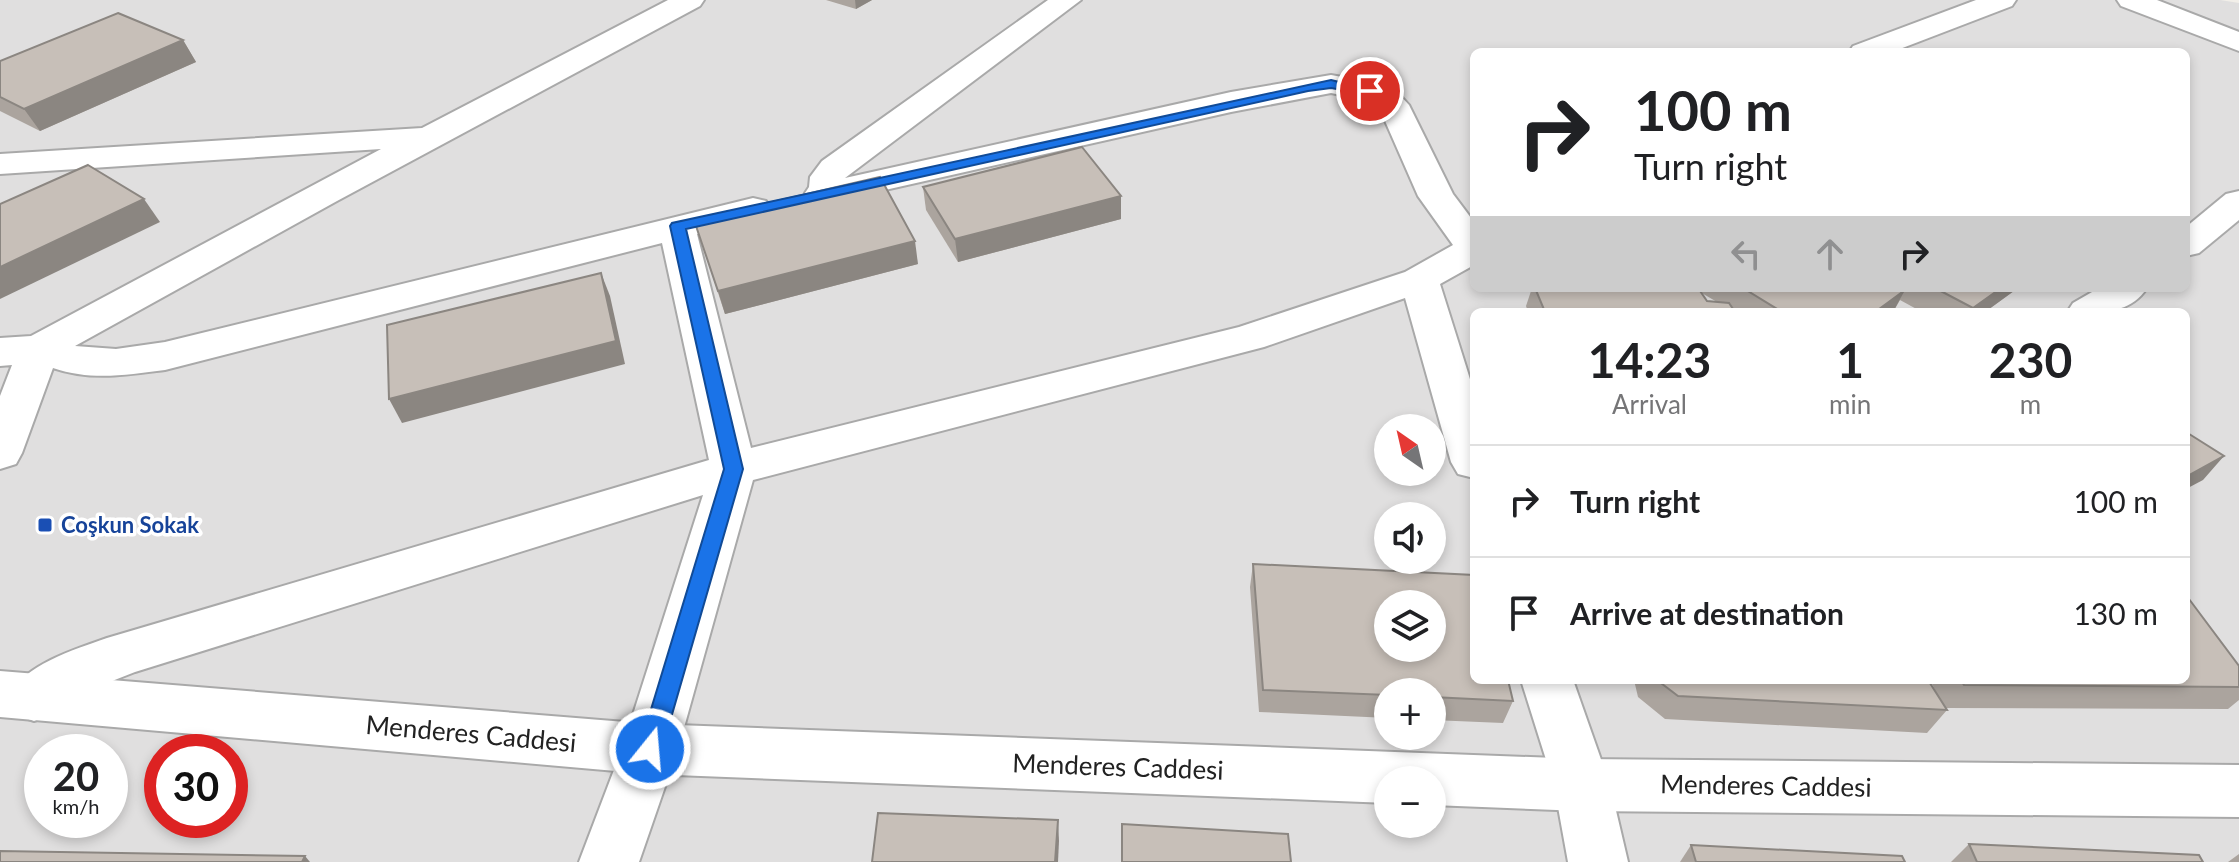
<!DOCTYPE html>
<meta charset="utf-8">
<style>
body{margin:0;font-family:Lato,sans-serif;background:#f6f6f6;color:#202124;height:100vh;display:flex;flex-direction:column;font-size:30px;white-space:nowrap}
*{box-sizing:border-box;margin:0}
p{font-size:26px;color:#757577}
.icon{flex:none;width:44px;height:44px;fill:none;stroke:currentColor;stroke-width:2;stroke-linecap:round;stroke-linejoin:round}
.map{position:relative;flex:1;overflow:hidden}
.drawer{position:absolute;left:1470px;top:308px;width:720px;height:376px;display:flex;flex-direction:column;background:#fff;border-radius:12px;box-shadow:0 4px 12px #0003}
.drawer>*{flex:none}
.guide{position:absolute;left:1470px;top:48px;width:720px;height:244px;border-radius:12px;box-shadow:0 4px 12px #0003;background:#fff;color:#202124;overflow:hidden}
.needle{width:52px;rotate:326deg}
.controls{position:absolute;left:1374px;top:414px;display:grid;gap:16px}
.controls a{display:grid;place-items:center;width:72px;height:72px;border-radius:50%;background:#fff;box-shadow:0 4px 12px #0003;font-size:40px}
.speed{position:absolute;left:24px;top:734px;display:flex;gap:16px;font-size:40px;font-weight:700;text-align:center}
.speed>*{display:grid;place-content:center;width:104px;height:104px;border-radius:50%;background:#fff;box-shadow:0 4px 12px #0003;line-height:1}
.speed small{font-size:20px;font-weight:400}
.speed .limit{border:12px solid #d22;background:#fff;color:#111}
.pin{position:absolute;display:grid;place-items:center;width:68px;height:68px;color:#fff;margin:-34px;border:4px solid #fff;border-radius:50%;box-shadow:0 2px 8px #0007}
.me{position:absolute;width:88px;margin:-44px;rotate:17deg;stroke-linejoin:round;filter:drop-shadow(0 0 6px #0008)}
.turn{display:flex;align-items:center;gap:28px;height:168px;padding:0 32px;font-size:36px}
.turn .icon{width:104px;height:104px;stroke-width:2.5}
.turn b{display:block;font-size:56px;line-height:68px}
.lanes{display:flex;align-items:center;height:76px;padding:0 32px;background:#0003;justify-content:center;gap:40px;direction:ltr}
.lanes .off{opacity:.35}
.eta{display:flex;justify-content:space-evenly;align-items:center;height:136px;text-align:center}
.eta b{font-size:48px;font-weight:700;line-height:56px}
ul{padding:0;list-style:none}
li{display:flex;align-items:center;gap:24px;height:112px;padding:0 32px;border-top:2px solid #e0e0e0}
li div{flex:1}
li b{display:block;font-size:30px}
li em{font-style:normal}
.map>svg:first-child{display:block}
.residential{fill:#e0dfdf;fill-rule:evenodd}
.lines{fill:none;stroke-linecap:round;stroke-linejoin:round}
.minor-casing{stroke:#a9a9a9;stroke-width:4}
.tertiary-casing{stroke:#a9a9a9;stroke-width:4}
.minor{fill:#fff;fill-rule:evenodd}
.tertiary{fill:#fff;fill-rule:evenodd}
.wall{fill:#aba49e;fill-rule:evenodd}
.shaded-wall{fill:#8b8681}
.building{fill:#c7bfb8;stroke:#8b8681;stroke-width:2;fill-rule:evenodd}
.route{fill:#1a73e8;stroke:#114b97;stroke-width:2}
.transit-dot{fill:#1a4fb4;stroke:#fff;stroke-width:3}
.labels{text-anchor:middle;stroke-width:7;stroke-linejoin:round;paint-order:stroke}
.transit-label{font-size:22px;font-weight:bold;fill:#164399;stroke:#fff;text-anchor:start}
.near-street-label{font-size:26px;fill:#222;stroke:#fff}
</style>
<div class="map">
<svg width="2239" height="862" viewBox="0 0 2239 862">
<rect width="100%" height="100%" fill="#f2efe9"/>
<path class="residential" d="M0,0h2220l19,3v859h-2239zM1474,52h712v236h-712zM1474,312h712v368h-712zM1388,428h44v44h-44zM1388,516h44v44h-44zM1388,604h44v44h-44zM1388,692h44v44h-44zM42,752h68v68h-68zM162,752h68v68h-68zM1388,780h44v44h-44z"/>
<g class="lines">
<g class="minor-casing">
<g id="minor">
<path d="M668,0h36l-4,6 -363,195 -262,145 41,3 49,-7 588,-144 13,3 5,8 -5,8 -69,17 54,214 488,-121 166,-55 48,-27 -35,-49 -36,-82 -7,-8 -14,-7 -30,-6 -100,19 -408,92 -13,-3 -5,-8 4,-6 1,-10 12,-16 226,-161h33l-236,178 386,-86 100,-17 50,9 16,8 12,13 44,89 21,28v43l-34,19 34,108v86l-16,-4 -7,-12 -46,-164 -141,49 -511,133 -75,269 -39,113h-60l43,-113 81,-254 -568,177 -28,11 -54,31 -19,7 -19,-7 -8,-16c16,-33 66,-48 100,-60l602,-178 -47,-217 -497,127c-39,5 -74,11 -112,-2l-31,85 -6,11 -16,5v-73l12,-31 -12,1v-28l31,-2 350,-187 -381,25v-20l422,-26z"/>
<path d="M1976,0h40l-4,6 -120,46h-43l4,-6z"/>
<path d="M2117,0h40l82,32v19l-118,-45z"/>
<path d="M2239,191v29l-40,33 -13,3v-29l40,-33z"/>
<path d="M2099,288h48c-18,28 -50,24 -80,24l6,-9z"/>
<path d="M1521,680h52l37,105 18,77h-60l-14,-77z"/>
</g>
</g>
<g class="tertiary-casing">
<path id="tertiary" d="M0,671l650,53 932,35 657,6v52l-657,-6 -150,-6v-25h-44v23l-738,-29 -650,-57z"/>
</g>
<use href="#minor" class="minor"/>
<use href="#tertiary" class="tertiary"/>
</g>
<g class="wall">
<path d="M826,0h46l-16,9z"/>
<path d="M183,40l13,22 -156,69 -40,-20v-50z"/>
<path d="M923,187l198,9v23l-163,43 -32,-52z"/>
<path d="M694,220l224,44 -193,50z"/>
<path d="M1532,288h486l-33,24h-63l-22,-12 -7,12h-365l-2,-6zM1700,292l17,10 -10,-1z"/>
<path d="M1253,564l260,137 -10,22 -71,-3v-28h-44v26l-129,-6 -9,-125z"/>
<path d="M2239,666v34l-11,9 -283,-1 2,2 -20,23 -262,-14 -27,-22 -4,-17h294l11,18 -9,-18h256z"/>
<path d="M1969,844l234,18h-252z"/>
<path d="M1691,845l214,17h-225z"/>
<path d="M2239,854v8h-11z"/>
</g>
<g class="shaded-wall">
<path d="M855,0h17l-16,9z"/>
<path d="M183,40l13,22 -156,69 -16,-22z"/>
<path d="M1121,196v23l-163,43 -3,-23z"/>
<path d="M144,199l16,23 -160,77v-32z"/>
<path d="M915,241l3,23 -193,50 -7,-23z"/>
<path d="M601,273l9,23 15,68 -223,59 -13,-24z"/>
<path d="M2001,288h17l-33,24h-15l3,-4z"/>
<path d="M1905,290l-12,22h-18z"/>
<path d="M2224,456l-21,24 -17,9v-12z"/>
<path d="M1058,820l1,21 -1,21h-3z"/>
<path d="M305,856l5,6h-8z"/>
</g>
<g class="building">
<path d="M118,13l65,27 -159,69 -24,-12v-36z"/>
<path d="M1082,147l39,49 -166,43 -32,-52z"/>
<path d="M88,165l56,34 -144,68v-63z"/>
<path d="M880,177l35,64 -197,50 -24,-71z"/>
<path d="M601,273l15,68 -227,58 -2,-74z"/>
<path d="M1535,288h163l9,13 22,2 6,9h-190z"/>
<path d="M1743,288h159l3,2 -30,22h-93z"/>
<path d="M1935,288h66l-28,20z"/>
<path d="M2186,432l38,24 -38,21z"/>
<path d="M1253,564l221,11v105h34l5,21 -81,-4v-5h-44v3l-125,-5zM1388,604h44v44h-44z"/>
<path d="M2186,595l53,71v21l-275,-2 -3,-5h225z"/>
<path d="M1657,680h271l19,30 -269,-14z"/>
<path d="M878,813l180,7 -3,42h-183z"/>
<path d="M1122,824l166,10 3,28h-169z"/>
<path d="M1969,844l230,11 4,7h-226z"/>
<path d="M1691,845l211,11 3,6h-209z"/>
<path d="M0,851l305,5 -3,6h-302z"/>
</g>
<path class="route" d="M1331,80l45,11 -6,4 -39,-7 -23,3 -622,138 57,240 -81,280 -4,7 -8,3 -8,-3 -3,-7 85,-280 -54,-243 2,-3z"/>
<rect class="transit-dot" x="37" y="517" width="16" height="16" rx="4"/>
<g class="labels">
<g class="transit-label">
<text x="61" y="533">Coşkun Sokak</text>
</g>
<g class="near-street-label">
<text transform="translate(471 734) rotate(5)" y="9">Menderes Caddesi</text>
<text transform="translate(1118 767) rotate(2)" y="9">Menderes Caddesi</text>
<text transform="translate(1766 786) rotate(1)" y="9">Menderes Caddesi</text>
</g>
</g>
</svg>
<div class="controls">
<a><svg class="needle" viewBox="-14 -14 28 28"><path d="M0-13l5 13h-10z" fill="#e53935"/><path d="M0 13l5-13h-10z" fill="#757577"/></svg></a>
<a><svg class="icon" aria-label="sound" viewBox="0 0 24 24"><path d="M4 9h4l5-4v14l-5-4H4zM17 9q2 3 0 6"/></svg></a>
<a><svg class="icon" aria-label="layers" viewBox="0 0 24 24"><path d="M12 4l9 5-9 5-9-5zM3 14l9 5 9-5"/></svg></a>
<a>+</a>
<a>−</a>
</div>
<div class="speed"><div>20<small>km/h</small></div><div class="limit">30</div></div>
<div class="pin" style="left:1370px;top:91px;background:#d93025"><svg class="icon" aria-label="arrive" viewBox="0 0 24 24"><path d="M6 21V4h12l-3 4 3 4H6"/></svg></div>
<svg class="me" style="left:650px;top:749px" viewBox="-20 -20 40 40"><circle r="17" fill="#1a73e8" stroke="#fff" stroke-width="3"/><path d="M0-11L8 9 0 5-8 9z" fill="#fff"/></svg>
<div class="guide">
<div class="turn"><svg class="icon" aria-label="right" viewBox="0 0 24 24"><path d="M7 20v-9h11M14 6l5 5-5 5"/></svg><div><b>100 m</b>Turn right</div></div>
<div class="lanes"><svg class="icon off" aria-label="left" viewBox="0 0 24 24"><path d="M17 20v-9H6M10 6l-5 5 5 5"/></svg><svg class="icon off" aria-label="ahead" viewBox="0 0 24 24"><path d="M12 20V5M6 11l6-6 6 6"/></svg><svg class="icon" aria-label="right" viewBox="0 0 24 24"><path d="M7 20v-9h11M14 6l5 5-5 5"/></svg></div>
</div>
<section class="drawer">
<div class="eta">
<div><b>14:23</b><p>Arrival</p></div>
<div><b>1</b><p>min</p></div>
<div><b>230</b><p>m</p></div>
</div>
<ul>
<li><svg class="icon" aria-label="right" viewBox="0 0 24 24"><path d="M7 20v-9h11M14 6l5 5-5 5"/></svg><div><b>Turn right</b></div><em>100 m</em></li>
<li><svg class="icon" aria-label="arrive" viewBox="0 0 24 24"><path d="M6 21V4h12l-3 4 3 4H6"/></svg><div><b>Arrive at destination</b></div><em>130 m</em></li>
</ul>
</section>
</div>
